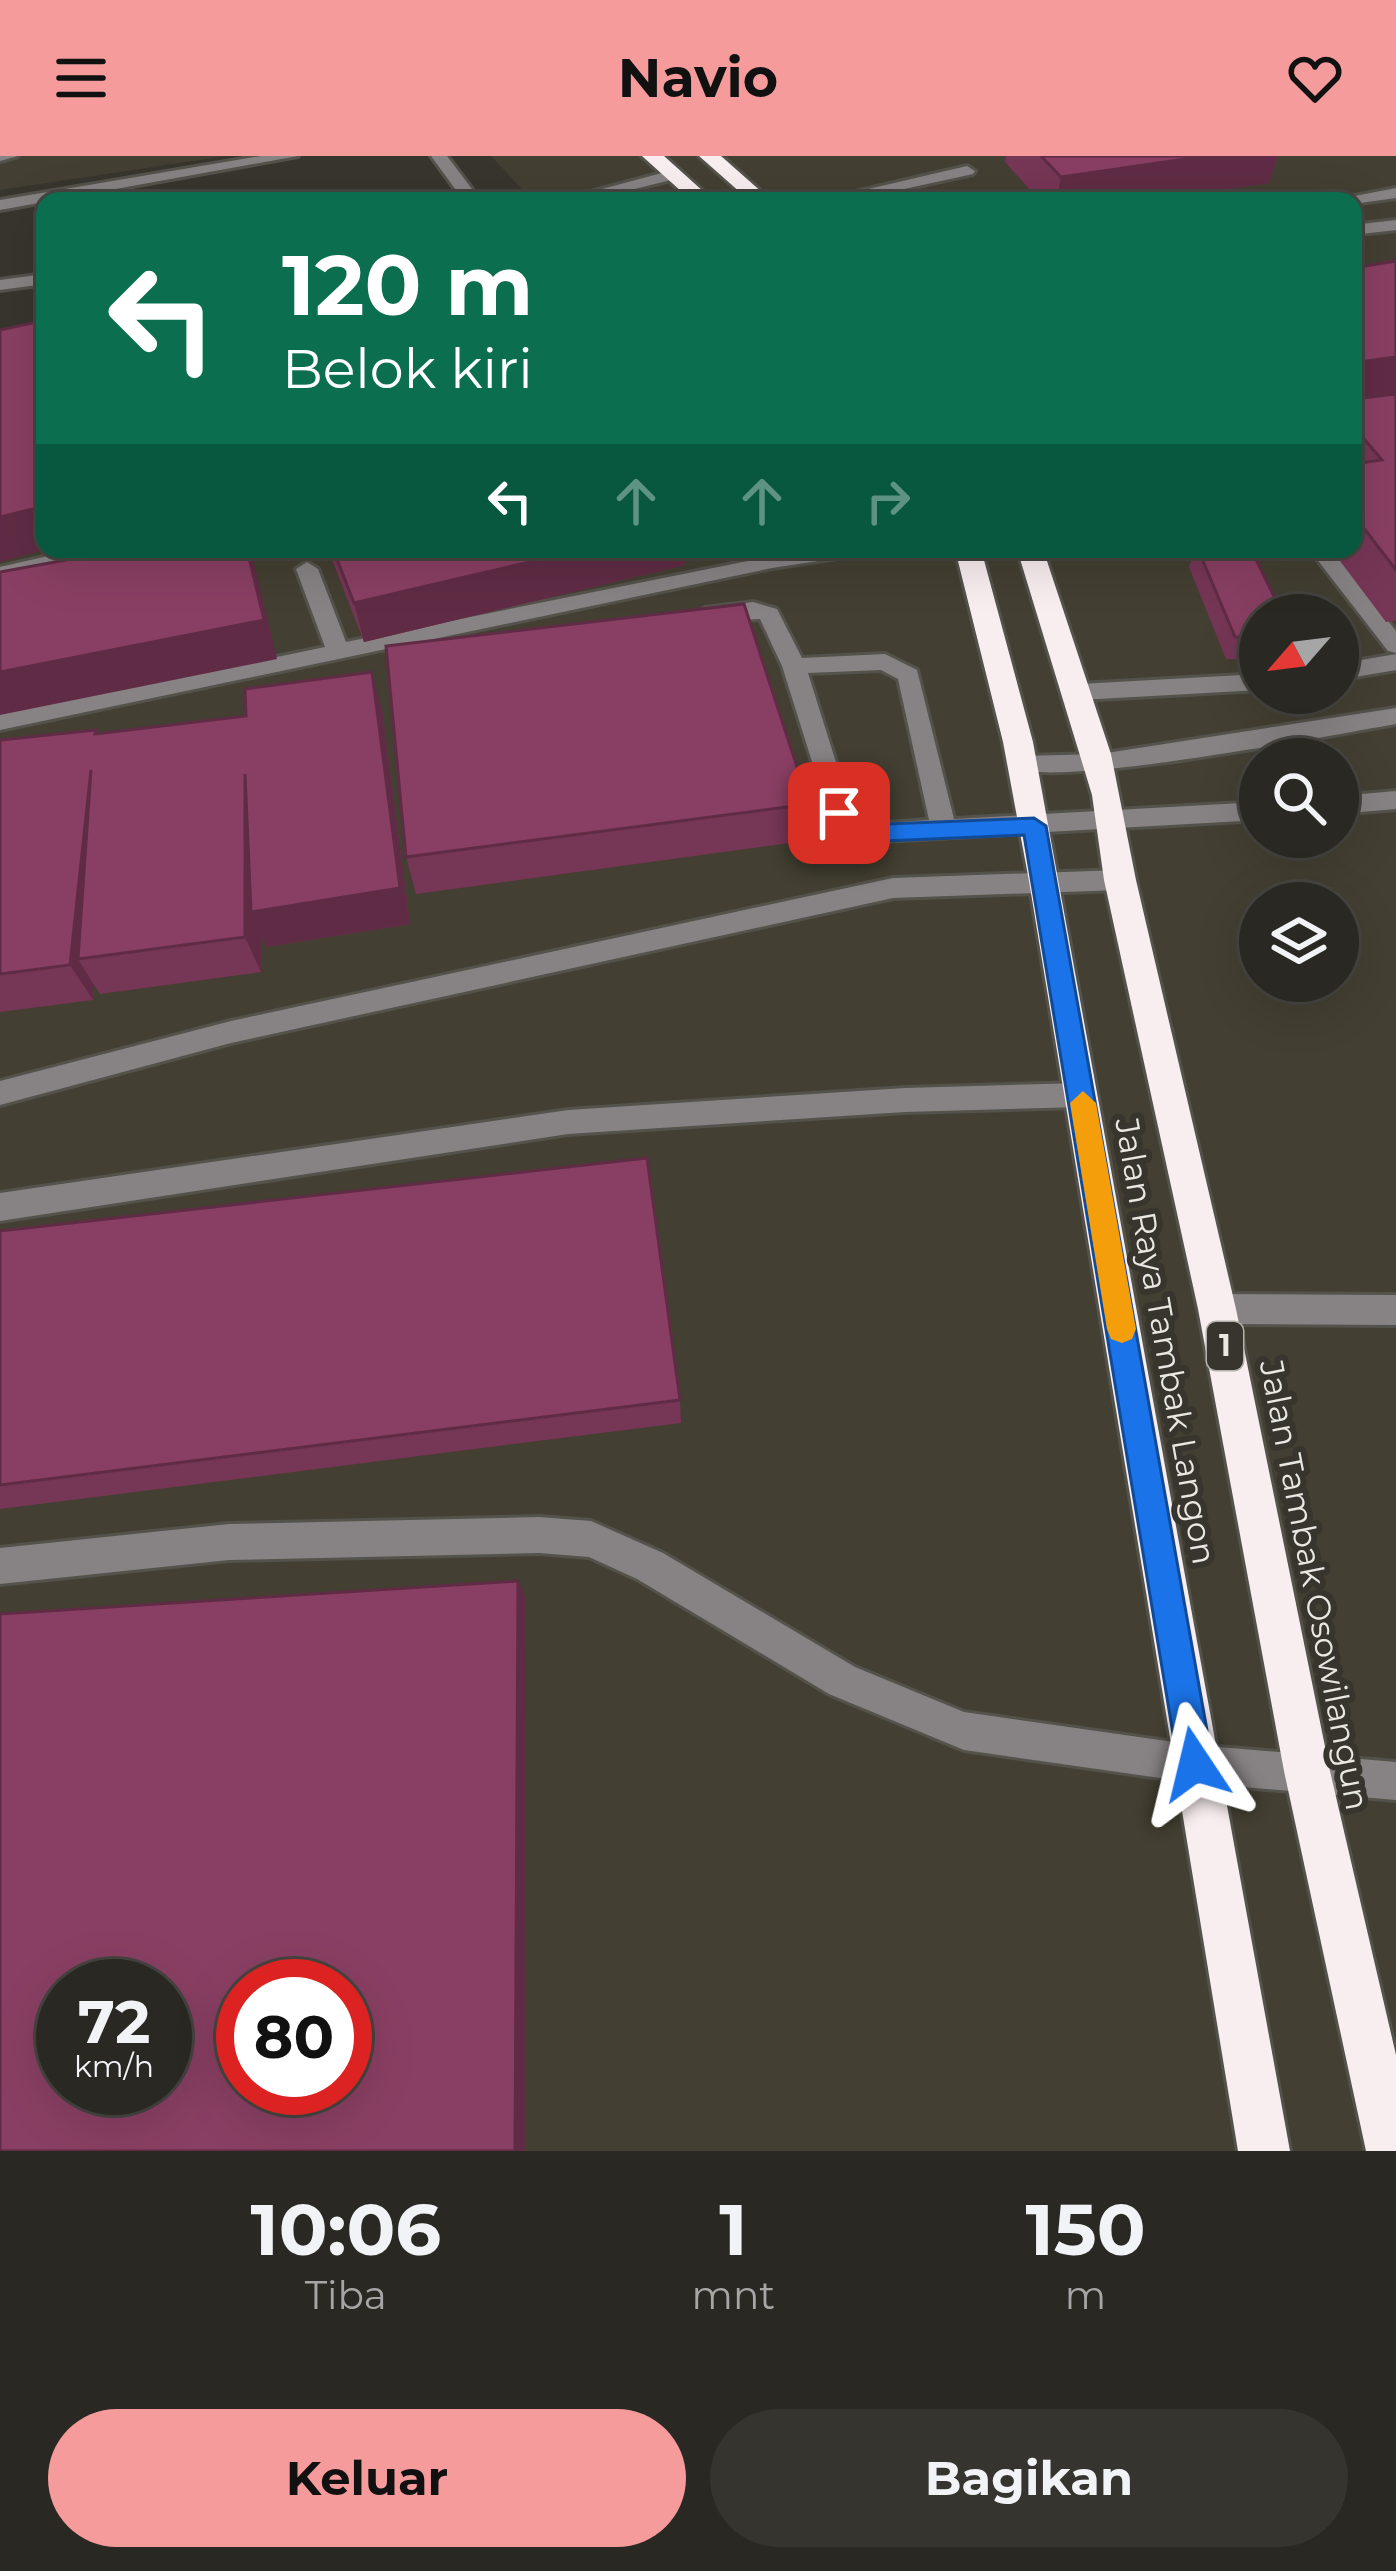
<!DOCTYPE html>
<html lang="id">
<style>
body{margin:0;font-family:Montserrat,sans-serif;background:#35342f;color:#f1f3f6;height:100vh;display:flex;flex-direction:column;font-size:45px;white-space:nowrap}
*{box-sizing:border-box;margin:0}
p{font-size:39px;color:#a5a6a5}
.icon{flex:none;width:66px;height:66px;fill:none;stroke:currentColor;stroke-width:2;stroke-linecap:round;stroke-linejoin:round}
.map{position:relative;height:1995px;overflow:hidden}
.details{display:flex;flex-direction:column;background:#292822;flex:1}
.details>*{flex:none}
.banner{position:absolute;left:36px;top:36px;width:1326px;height:366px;border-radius:24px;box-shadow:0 12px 48px #0002,0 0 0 3px #454440;background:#0b6e4f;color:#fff;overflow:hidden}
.needle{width:78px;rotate:242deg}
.tools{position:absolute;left:1239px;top:438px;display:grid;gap:24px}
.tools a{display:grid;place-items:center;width:120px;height:120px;border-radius:50%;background:#292822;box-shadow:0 12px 48px #0002,0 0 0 3px #454440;font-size:60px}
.speed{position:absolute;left:36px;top:1803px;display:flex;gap:24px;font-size:60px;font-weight:700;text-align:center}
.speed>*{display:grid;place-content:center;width:156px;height:156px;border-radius:50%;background:#292822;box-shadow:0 12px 48px #0002,0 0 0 3px #454440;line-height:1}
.speed small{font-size:30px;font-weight:400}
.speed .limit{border:18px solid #d22;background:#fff;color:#111}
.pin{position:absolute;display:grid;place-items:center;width:102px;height:102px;color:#fff;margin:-51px;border-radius:24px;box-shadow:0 6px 18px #0006}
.me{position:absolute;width:132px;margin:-66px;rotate:350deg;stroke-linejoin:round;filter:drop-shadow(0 0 9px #0008)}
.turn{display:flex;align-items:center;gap:42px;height:252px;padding:0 48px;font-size:54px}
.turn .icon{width:156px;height:156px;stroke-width:2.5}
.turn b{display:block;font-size:84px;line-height:102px}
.lanes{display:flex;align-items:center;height:114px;padding:0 48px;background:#0003;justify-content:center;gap:60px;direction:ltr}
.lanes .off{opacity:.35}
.eta{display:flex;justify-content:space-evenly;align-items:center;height:204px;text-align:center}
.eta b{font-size:72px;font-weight:700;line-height:84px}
.cta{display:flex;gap:24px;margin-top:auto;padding:24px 48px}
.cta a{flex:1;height:138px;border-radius:72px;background:#f59b9c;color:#111;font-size:48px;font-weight:700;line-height:138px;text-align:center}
.cta a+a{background:#35342f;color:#f1f3f6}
header{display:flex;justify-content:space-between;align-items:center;height:156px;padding:0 48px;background:#f59b9c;color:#111;font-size:54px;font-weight:700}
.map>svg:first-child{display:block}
.built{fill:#433f32;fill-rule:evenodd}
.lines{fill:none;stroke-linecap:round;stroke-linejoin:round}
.minor-casing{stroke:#53524b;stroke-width:6}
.highway-casing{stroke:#53524b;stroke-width:6}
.minor{fill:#878283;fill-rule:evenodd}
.highway{fill:#f8edef;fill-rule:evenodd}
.wall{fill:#763655}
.shaded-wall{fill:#602c45}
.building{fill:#893f63;stroke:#602c45;stroke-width:3;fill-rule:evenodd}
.route{fill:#1a73e8;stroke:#114b97;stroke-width:3}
.slow{fill:#f59e0b}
.labels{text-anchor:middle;stroke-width:12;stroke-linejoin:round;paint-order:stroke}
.shield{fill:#37352e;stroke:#b4b2ad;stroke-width:3}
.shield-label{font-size:30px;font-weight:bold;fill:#e9e8e3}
.street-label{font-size:33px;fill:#e9e8e3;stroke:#37352e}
</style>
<header><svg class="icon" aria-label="menu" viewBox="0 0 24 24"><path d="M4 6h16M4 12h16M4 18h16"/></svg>Navio<svg class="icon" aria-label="heart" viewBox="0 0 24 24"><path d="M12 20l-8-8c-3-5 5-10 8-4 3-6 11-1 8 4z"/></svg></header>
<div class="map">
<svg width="1396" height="1995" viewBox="0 0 1396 1995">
<rect width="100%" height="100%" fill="#37352e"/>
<g class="built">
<path d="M0,0h226l-226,34z"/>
<path d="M491,0h905v1995h-1396v-1802l45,200h1308v-348h-820zM1260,459h78v78h-78zM1260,603h78v78h-78zM1260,747h78v78h-78zM63,1830h102v102h-102zM243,1830h102v102h-102z"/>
</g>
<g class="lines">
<g class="minor-casing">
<g id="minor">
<path d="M0,0h18l-18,5z"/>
<path d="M261,0h37l-298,54v-10z"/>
<path d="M431,0h16l34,45h-17z"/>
<path d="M967,10l8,5 -2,3 -124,27h-32z"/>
<path d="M673,14l8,5 -2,3 -93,23h-29z"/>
<path d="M1396,32v10l-43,6 -24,-3z"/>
<path d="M1396,64v10l-43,5v-10z"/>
<path d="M45,118v10l-45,6v-10z"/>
<path d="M78,393h39l-3,5 -114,27v-14z"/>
<path d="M807,393h55l-11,7 -79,12 -772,162v-16l325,-67 -29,-78 11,-7 11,7 28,73z"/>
<path d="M1309,393h22l65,82v22l-8,-2z"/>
<path d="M753,446l24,7 25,49 83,-4 32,16 37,149 306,-17v18l-376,21 -54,-22 -48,-153 -22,-47 -55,3 -11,-7 11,-7zM881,514l17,9 31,141 -43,3 -36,-16 -42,-134z"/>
<path d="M1396,498v16l-58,10v-16z"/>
<path d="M1260,518v16l-180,10 -12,-8 12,-8z"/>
<path d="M1396,552v16c-53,9 -361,69 -385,41l12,-9 77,-2z"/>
<path d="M1396,635v18l-58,5v-18z"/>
<path d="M1120,714l13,10 -13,10 -227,8 -662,145 -231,62v-24l231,-60 662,-143z"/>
<path d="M1082,927l10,3 5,9 -5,9 -10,3 -177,5 -337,22 -568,87v-28l568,-83 337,-22z"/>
<path d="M1217,1138l179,1v30l-179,-1 -11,-5 -5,-10 5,-10z"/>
<path d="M539,1361l52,4 72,32 192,114 109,45 231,33 201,17v38l-201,-17 -231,-33 -135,-56 -192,-115 -48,-22 -50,-4 -310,7 -229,24v-36l229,-24z"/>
</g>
</g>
<g class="highway-casing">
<g id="highway">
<path d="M642,0h22l50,45h-22z"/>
<path d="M699,0h22l51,45h-22z"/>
<path d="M955,393h26l52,193 257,1409h-52l-209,-1270 -26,-139z"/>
<path d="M1017,393h26l68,205 25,126 100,429 94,462 66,284v96h-30l-82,-380 -86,-462 -94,-429 -12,-85z"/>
</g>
</g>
<use href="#minor" class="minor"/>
<use href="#highway" class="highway"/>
</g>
<g class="wall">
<path d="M1006,0h272l-9,27 -122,18h-107l-35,-39z"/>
<path d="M1396,105v360l-10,1 -55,-73h22v-281z"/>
<path d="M328,393h357v16l-321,77z"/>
<path d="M1195,393h56l9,66v45l-34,-1 -37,-92z"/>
<path d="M382,554l28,214 -144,23 -5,-12v37l-161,22 -6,-9 -1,15 -93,12v-272l96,-10 2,4z"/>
<path d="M809,648l-4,37 -389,53 -10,-37z"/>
<path d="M0,1075l680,169 1,23 -681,86z"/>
</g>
<g class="shaded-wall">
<path d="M1206,0h72l-9,27 -122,18h-91l5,-24z"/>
<path d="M1396,201v37l-43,6v-37z"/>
<path d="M45,350v43h4l-49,13v-45z"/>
<path d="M247,393h2l6,18 22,92 -277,56v-43z"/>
<path d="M585,393h100v16l-321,77 -10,-39z"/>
<path d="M372,516l10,38 28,214 -144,23 -5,-12v37l-16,-35v-163z"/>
<path d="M91,614l-13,189 16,26 -1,15 -23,-35z"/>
<path d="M518,1425l8,17 -1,553h-10z"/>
</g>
<g class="building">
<path d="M1041,0h165l-145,21z"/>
<path d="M1396,105v96l-43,6v-95z"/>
<path d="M45,164v186l-45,11v-187z"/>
<path d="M1396,238v176l-43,-56v-50l29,-4 -29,-34v-27z"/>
<path d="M126,393h121l17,71 -264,52v-100z"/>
<path d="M333,393h252l-231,54z"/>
<path d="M1198,393h53l32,66h-23v23l-25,-1z"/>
<path d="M744,448l65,200 -403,53 -20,-211z"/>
<path d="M372,516l28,216 -149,24 -6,-138v163l-167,22 13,-189 -21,195 -70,9v-234l96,-10 -1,4 151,-18 -1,-27z"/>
<path d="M647,1002l33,242 -680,85v-254z"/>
<path d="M518,1425l-3,570h-515v-537zM63,1830h102v102h-102zM243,1830h102v102h-102z"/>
</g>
<path class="route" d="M839,649l48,19 147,-6 12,8 167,938 -5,12 -13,5 -12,-5 -5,-12 -154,-929 -140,6 -53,-22 -3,-6z"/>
<path class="slow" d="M1083,935l13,12 40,226 -4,10 -10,4 -11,-4 -4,-10 -37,-226z"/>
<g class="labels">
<rect class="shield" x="1207" y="1166" width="36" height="48" rx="9"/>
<g class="shield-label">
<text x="1225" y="1200">1</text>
</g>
<g class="street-label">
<text transform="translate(1166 1185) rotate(80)" y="12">Jalan Raya Tambak Langon</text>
<text transform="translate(1315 1429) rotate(79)" y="12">Jalan Tambak Osowilangun</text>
</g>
</g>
</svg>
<div class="tools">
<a><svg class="needle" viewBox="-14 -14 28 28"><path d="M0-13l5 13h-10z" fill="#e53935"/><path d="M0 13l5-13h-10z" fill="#a5a6a5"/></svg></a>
<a><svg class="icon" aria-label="search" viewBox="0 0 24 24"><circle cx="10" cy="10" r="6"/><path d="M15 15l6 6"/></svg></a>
<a><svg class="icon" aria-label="layers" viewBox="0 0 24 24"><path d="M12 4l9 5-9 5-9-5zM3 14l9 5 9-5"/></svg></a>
</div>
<div class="speed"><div>72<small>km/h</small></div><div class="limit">80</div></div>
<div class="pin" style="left:839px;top:657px;background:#d93025"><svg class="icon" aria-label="arrive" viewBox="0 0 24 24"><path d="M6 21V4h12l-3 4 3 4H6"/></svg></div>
<svg class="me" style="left:1195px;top:1608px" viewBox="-20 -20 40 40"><path d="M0-17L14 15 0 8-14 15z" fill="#1a73e8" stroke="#fff" stroke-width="4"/></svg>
<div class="banner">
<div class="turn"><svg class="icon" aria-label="left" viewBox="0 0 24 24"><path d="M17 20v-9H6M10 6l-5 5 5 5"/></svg><div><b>120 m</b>Belok kiri</div></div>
<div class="lanes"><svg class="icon" aria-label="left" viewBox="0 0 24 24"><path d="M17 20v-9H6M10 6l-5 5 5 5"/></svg><svg class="icon off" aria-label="ahead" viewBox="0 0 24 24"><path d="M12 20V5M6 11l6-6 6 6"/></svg><svg class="icon off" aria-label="ahead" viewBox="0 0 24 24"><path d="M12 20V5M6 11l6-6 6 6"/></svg><svg class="icon off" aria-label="right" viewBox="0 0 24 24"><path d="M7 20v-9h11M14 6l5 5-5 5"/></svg></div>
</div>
</div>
<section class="details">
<div class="eta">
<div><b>10:06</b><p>Tiba</p></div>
<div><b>1</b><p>mnt</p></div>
<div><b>150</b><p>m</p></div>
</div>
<div class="cta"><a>Keluar</a><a>Bagikan</a></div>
</section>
